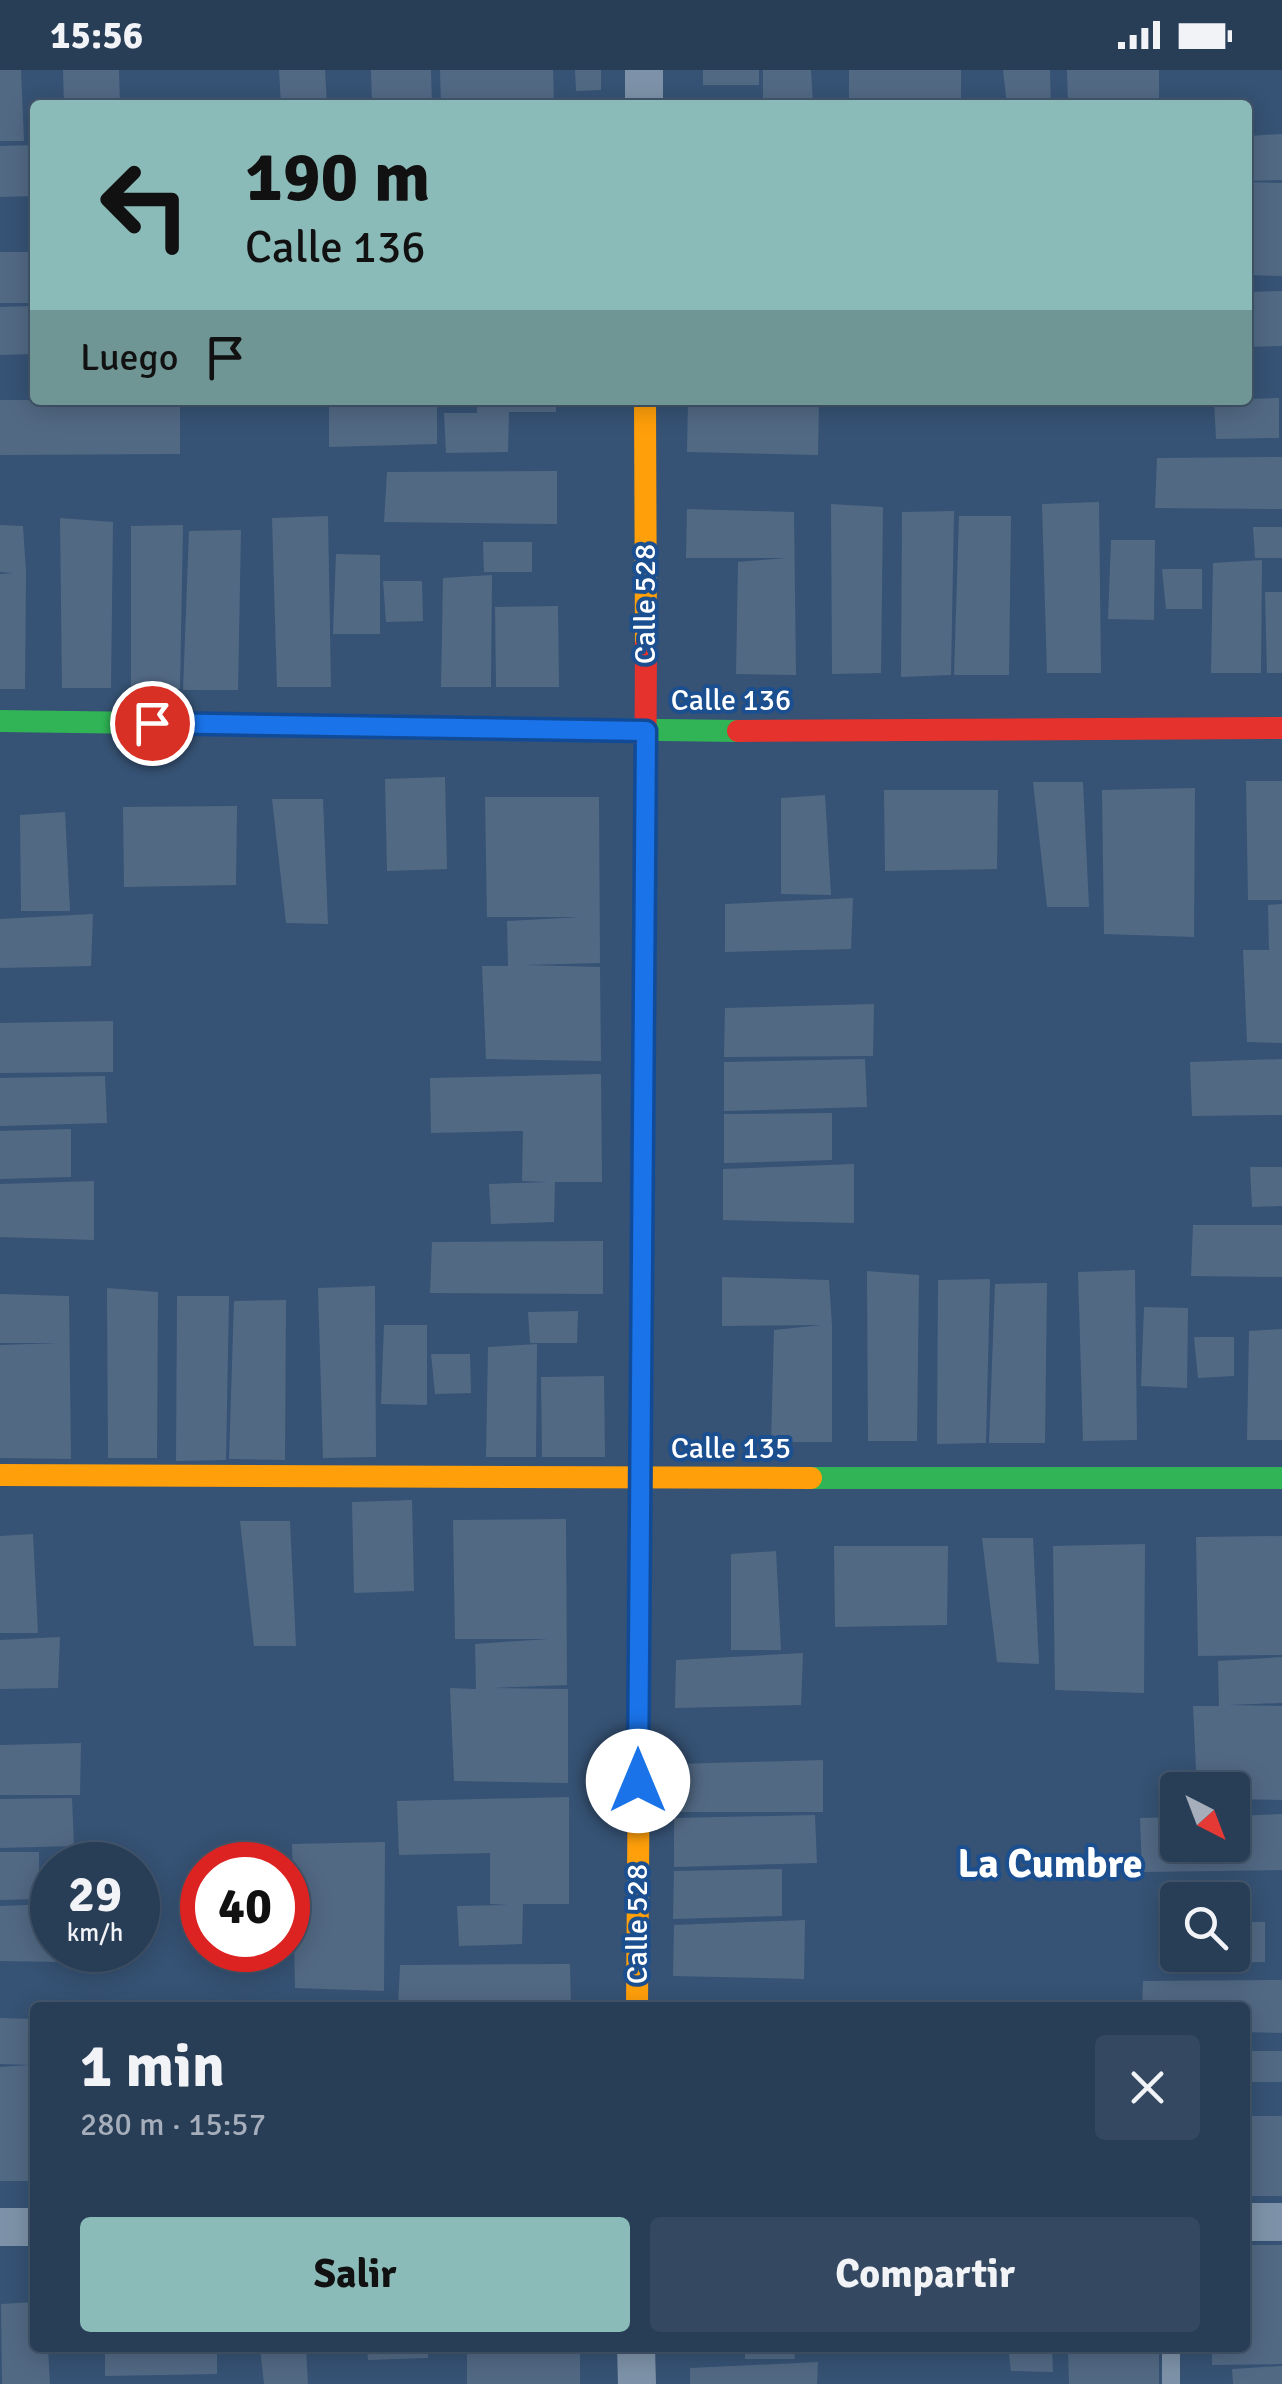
<!DOCTYPE html>
<html lang="es">
<meta charset="utf-8">
<style>
body{margin:0;font-family:Signika,sans-serif;background:#344961;color:#f1f3f6;height:100vh;display:flex;flex-direction:column;font-size:38px;white-space:nowrap}
*{box-sizing:border-box;margin:0}
p{font-size:32px;color:#a5aeba}
.icon{flex:none;width:55px;height:55px;fill:none;stroke:currentColor;stroke-width:2;stroke-linecap:round;stroke-linejoin:round}
.map{position:relative;flex:1;overflow:hidden}
.sheet{position:absolute;left:30px;top:1932px;width:1220px;height:350px;display:flex;flex-direction:column;background:#283e57;border-radius:10px;box-shadow:0 5px 25px #0003,0 0 0 2px #44576d}
.sheet>*{flex:none}
.banner{position:absolute;left:30px;top:30px;width:1222px;height:305px;border-radius:10px;box-shadow:0 5px 25px #0003,0 0 0 2px #44576d;background:#8bbbb9;color:#111;overflow:hidden}
.needle{width:65px;rotate:138deg}
.fabs{position:absolute;left:1160px;top:1702px;display:grid;gap:20px}
.fabs a{display:grid;place-items:center;width:90px;height:90px;border-radius:10px;background:#283e57;box-shadow:0 5px 25px #0003,0 0 0 2px #44576d;font-size:50px}
.speed{position:absolute;left:30px;top:1772px;display:flex;gap:20px;font-size:50px;font-weight:700;text-align:center}
.speed>*{display:grid;place-content:center;width:130px;height:130px;border-radius:50%;background:#283e57;box-shadow:0 5px 25px #0003,0 0 0 2px #44576d;line-height:1}
.speed small{font-size:25px;font-weight:400}
.speed .limit{border:15px solid #d22;background:#fff;color:#111}
.pin{position:absolute;display:grid;place-items:center;width:85px;height:85px;color:#fff;margin:-42px;border:5px solid #fff;border-radius:50%;box-shadow:0 2px 10px #0007}
.me{position:absolute;width:110px;margin:-55px;rotate:0deg;stroke-linejoin:round;filter:drop-shadow(0 0 8px #0008)}
.turn{display:flex;align-items:center;gap:35px;height:210px;padding:0 50px;font-size:45px}
.turn .icon{width:130px;height:130px;stroke-width:2.5}
.turn b{display:block;font-size:70px;line-height:85px}
.then{display:flex;align-items:center;height:95px;padding:0 50px;background:#0003;gap:20px;font-size:38px}
.round{display:grid;place-items:center;flex:none;width:105px;height:105px;border-radius:10px;background:#344961}
.head{display:flex;align-items:center;justify-content:space-between;height:170px;padding:0 50px}
h1{font-size:60px;font-weight:800;line-height:75px}
.button{display:flex;gap:20px;margin-top:auto;padding:20px 50px}
.button a{flex:1;height:115px;border-radius:10px;background:#8bbbb9;color:#111;font-size:40px;font-weight:800;line-height:115px;text-align:center}
.button a+a{background:#344961;color:#f1f3f6}
.status{display:flex;justify-content:space-between;align-items:center;height:70px;padding:0 50px;background:#283e57;direction:ltr}
.status svg{height:28px;fill:currentColor}
.map>svg:first-child{display:block}
.building{fill:#526984}
.lines{fill:none;stroke-linecap:round;stroke-linejoin:round}
.lane{stroke:#7d92a8;stroke-width:18}
.street{stroke:#7d92a8;stroke-width:38}
.fast{stroke:#30b455;stroke-width:22}
.slow{stroke:#ff9f0a;stroke-width:22}
.jam{stroke:#e5322d;stroke-width:22}
.route-casing{stroke:#114b97;stroke-width:25}
.route{stroke:#1a73e8;stroke-width:18}
.labels{text-anchor:middle;stroke-width:8;stroke-linejoin:round;paint-order:stroke}
.street-label{font-size:30px;fill:#fff;stroke:#1b4f8f}
.district-label{font-size:40px;font-weight:bold;fill:#fff;stroke:#1b4f8f}
</style>
<div class="status"><b>15:56</b><svg viewBox="0 0 49 12"><path d="M0 12V9h3v3zM5 12V6h3v6zM10 12V3h3v9zM15 12V0h3v12zM26 1h20v11H26zM47 4h2v5h-2z"/></svg></div>
<div class="map">
<svg width="1282" height="2314" viewBox="0 0 1282 2314">
<rect width="100%" height="100%" fill="#365274"/>
<g class="building">
<path d="M0,0h21l3,71h-24z"/>
<path d="M63,0h56l1,35h-56z"/>
<path d="M279,0h46l2,35h-46z"/>
<path d="M371,0h60l1,35h-60z"/>
<path d="M440,0h113l1,35h-113z"/>
<path d="M575,0h26v20l-25,1z"/>
<rect x="703" y="0" width="56" height="15"/>
<path d="M763,0h48l2,35h-50z"/>
<path d="M849,0h112v31l-112,2z"/>
<path d="M1003,0h47l1,35h-44z"/>
<path d="M1067,0h92v35h-91z"/>
<path d="M1282,64v46l-34,1v-45z"/>
<path d="M35,75v51l-35,1v-51z"/>
<path d="M1248,112l34,1v93l-34,-1z"/>
<rect x="0" y="182" width="35" height="51"/>
<path d="M1282,221v55l-34,1v-55z"/>
<path d="M35,236v48l-35,1v-48z"/>
<path d="M1279,328v40l-63,1 -2,-39z"/>
<path d="M0,330h180v54l-180,1z"/>
<path d="M329,330h108v44l-108,3z"/>
<path d="M477,330h79v12h-47l-1,40 -62,1 -2,-40h33z"/>
<path d="M723,330h96l-1,55 -131,-3 1,-51z"/>
<path d="M1282,387v52l-127,-1 2,-50z"/>
<path d="M557,401v53l-173,-2 3,-50z"/>
<path d="M1099,432l2,171h-54l-5,-169z"/>
<path d="M831,434l52,3 -2,166 -49,1z"/>
<path d="M687,439l107,3 2,163 -60,-1 2,-112 48,-4h-100z"/>
<path d="M954,441l-3,164 -50,2 1,-165z"/>
<path d="M328,446l3,171h-54l-5,-169z"/>
<path d="M959,446h52l-2,159h-55z"/>
<path d="M60,448l53,4 -2,166h-49z"/>
<path d="M0,455l23,1 3,46 -1,117h-25v-115l13,-1 -13,-1z"/>
<path d="M183,455l-3,164 -49,2v-165z"/>
<path d="M1253,457h29v31h-27z"/>
<path d="M241,460l-3,160h-55l6,-159z"/>
<path d="M1111,470h44l-1,80 -46,-1z"/>
<path d="M483,472h49v30h-48z"/>
<path d="M336,484l44,1v79h-47z"/>
<path d="M1262,490l-1,113h-50l2,-110z"/>
<path d="M1162,499h40v40h-36z"/>
<path d="M492,505l-1,112h-50l2,-109z"/>
<path d="M383,511h39l1,40 -37,1z"/>
<path d="M1265,522h17v81h-15z"/>
<path d="M558,536l1,81h-63l-1,-80z"/>
<path d="M445,707l2,92 -60,2 -2,-92z"/>
<path d="M1246,711h36v119h-34z"/>
<path d="M1033,712h50l6,125h-42z"/>
<path d="M1195,718l-1,149 -90,-3 -2,-144z"/>
<path d="M884,720h114l-1,79 -112,2z"/>
<path d="M825,725l6,100 -50,-1v-96z"/>
<path d="M485,727h114l1,166 -75,2 75,2 1,94 -115,-2 -4,-93h26l-1,-45 73,-4h-93z"/>
<path d="M272,729h51l5,125 -42,-1z"/>
<path d="M237,736l-1,79 -112,2 -1,-80z"/>
<path d="M65,742l5,99h-49l-1,-96z"/>
<path d="M853,828l-2,51 -126,3v-48z"/>
<path d="M1282,834v139l-35,-1 -4,-92h26l-1,-45z"/>
<path d="M93,844l-2,52 -91,2v-49z"/>
<path d="M874,934l-1,52 -149,1 1,-49z"/>
<path d="M113,951v51l-113,1v-50z"/>
<path d="M865,989l2,48 -143,4v-49z"/>
<path d="M1282,989v56l-90,1 -2,-54z"/>
<path d="M601,1004l1,108h-47l-1,40 -63,2 -2,-40 59,-2 -26,-1 1,-50 -92,2 -1,-55z"/>
<path d="M105,1006l2,47 -107,3v-48z"/>
<path d="M832,1043v47l-108,3v-49z"/>
<path d="M71,1059v48l-71,2v-48z"/>
<path d="M854,1094v59l-131,-3v-51z"/>
<path d="M1250,1097h32v39l-30,1z"/>
<path d="M94,1111v59l-94,-3v-53z"/>
<path d="M1193,1155h89v52l-91,-1z"/>
<path d="M603,1171v53l-173,-1 2,-51z"/>
<path d="M1135,1200l2,170 -54,1 -5,-169z"/>
<path d="M867,1201l52,4 -2,166h-49z"/>
<path d="M722,1207l107,3 3,45v117h-61l3,-112 48,-5 -100,1z"/>
<path d="M990,1209l-4,164 -49,1 1,-164z"/>
<path d="M1047,1213l-2,160h-56l6,-159z"/>
<path d="M375,1216l1,171 -53,1 -5,-170z"/>
<path d="M107,1218l51,4 -1,166h-49z"/>
<path d="M0,1224l69,2 2,163 -71,-1v-113l60,-2h-60z"/>
<path d="M177,1226h52l-3,164 -50,1z"/>
<path d="M286,1230l-1,160 -56,-1 5,-158z"/>
<path d="M1144,1237l44,1 -1,80 -46,-2z"/>
<path d="M578,1241l-1,32h-47l-2,-31z"/>
<path d="M384,1255h43v80l-46,-1z"/>
<path d="M1282,1259v111h-35l2,-109z"/>
<path d="M1194,1267h40v39l-36,2z"/>
<path d="M537,1274l-1,113h-50l2,-110z"/>
<path d="M431,1284h39l1,39 -36,1z"/>
<path d="M604,1306l1,81h-63l-1,-80z"/>
<path d="M412,1430l2,91 -60,2 -2,-91z"/>
<path d="M566,1449l1,166 -75,3 76,1v94l-114,-2 -4,-93 26,1 -1,-45 73,-5h-93l-2,-119z"/>
<path d="M240,1451h50l6,125h-42z"/>
<path d="M33,1464l5,99h-38v-97z"/>
<path d="M1282,1466v119l-84,1 -2,-119z"/>
<path d="M982,1468h51l6,126 -42,-2z"/>
<path d="M1145,1474l-1,149 -89,-3 -2,-144z"/>
<path d="M834,1476h114l-1,79 -112,2z"/>
<path d="M776,1481l5,99h-50v-96z"/>
<path d="M60,1567l-2,51 -58,1v-49z"/>
<path d="M803,1583l-2,52 -126,3 1,-48z"/>
<path d="M1282,1587v46l-54,2 54,1v94l-50,-1v-9h-35l-4,-84h26l-1,-45z"/>
<path d="M81,1673l-1,52h-80v-50z"/>
<path d="M823,1690v52h-149l1,-48z"/>
<path d="M569,1727v107h-46l-1,40 -63,2 -2,-40 51,-1 -18,-1v-51l-91,2 -2,-54z"/>
<path d="M72,1728l2,48 -74,2v-49z"/>
<path d="M1282,1744v56l-140,2 -2,-54 38,-1v28h54v-29z"/>
<path d="M815,1745l2,48 -143,4v-49z"/>
<path d="M385,1772l-1,149 -89,-3 -3,-144z"/>
<path d="M0,1782h39v47l-39,1z"/>
<path d="M782,1799v47l-109,3 1,-48z"/>
<path d="M52,1834v46h9v12l-61,-1v-55z"/>
<path d="M805,1850l-1,59 -131,-3 1,-51z"/>
<path d="M1232,1852h33v40l-63,1v-8h30z"/>
<path d="M570,1894l1,44h-173l2,-43z"/>
<path d="M1282,1910v53l-37,-1v-24h-103l1,-27z"/>
<path d="M0,1948l35,1v162h-35v-114l29,-2 -29,-1z"/>
<rect x="1245" y="1981" width="37" height="31"/>
<path d="M1251,2046h31v80h-30z"/>
<path d="M1245,2175h37v119l-70,1v-17h33z"/>
<path d="M35,2232v46h13l2,36h-48l-1,-80z"/>
<path d="M105,2278h112v26l-112,2z"/>
<path d="M260,2278h46l2,36h-44z"/>
<path d="M367,2278h61v10l-60,2z"/>
<rect x="467" y="2278" width="113" height="36"/>
<path d="M745,2278h49l1,11h-50z"/>
<path d="M1008,2278h44l1,24 -42,-1z"/>
<path d="M1068,2278h91v36h-90z"/>
<path d="M818,2292l-1,22h-127v-16z"/>
<path d="M1282,2296v18h-49l-1,-15z"/>
</g>
<g class="lines">
<path class="lane" d="M1171,2314v-36"/>
<g class="street">
<path d="M644,0v35"/>
<path d="M1245,2152h37"/>
<path d="M0,2157h35"/>
<path d="M636,2278l1,36"/>
</g>
<g class="fast">
<path d="M0,651l738,10"/>
<path d="M811,1408h471"/>
</g>
<g class="slow">
<path d="M645,330l1,245"/>
<path d="M0,1405l811,3"/>
<path d="M637,1938l6,-787"/>
</g>
<g class="jam">
<path d="M738,661l544,-3"/>
<path d="M643,1151l3,-576"/>
</g>
</g>
<g class="lines">
<g class="route-casing">
<path id="route" d="M152,653l494,8 -8,1050"/>
</g>
<use href="#route" class="route"/>
</g>
<g class="labels">
<g class="street-label">
<text transform="translate(645 534) rotate(-90)" y="10">Calle 528</text>
<text x="731" y="640">Calle 136</text>
<text x="731" y="1388">Calle 135</text>
<text transform="translate(637 1854) rotate(-90)" y="10">Calle 528</text>
</g>
<g class="district-label">
<text x="1050" y="1807">La Cumbre</text>
</g>
</g>
</svg>
<div class="fabs">
<a><svg class="needle" viewBox="-14 -14 28 28"><path d="M0-13l5 13h-10z" fill="#e53935"/><path d="M0 13l5-13h-10z" fill="#a5aeba"/></svg></a>
<a><svg class="icon" aria-label="search" viewBox="0 0 24 24"><circle cx="10" cy="10" r="6"/><path d="M15 15l6 6"/></svg></a>
</div>
<div class="speed"><div>29<small>km/h</small></div><div class="limit">40</div></div>
<div class="pin" style="left:152px;top:653px;background:#d93025"><svg class="icon" aria-label="arrive" viewBox="0 0 24 24"><path d="M6 21V4h12l-3 4 3 4H6"/></svg></div>
<svg class="me" style="left:638px;top:1711px" viewBox="-20 -20 40 40"><circle r="19" fill="#fff"/><path d="M0-13L10 11 0 6-10 11z" fill="#1a73e8"/></svg>
<div class="banner">
<div class="turn"><svg class="icon" aria-label="left" viewBox="0 0 24 24"><path d="M17 20v-9H6M10 6l-5 5 5 5"/></svg><div><b>190 m</b>Calle 136</div></div>
<div class="then">Luego<svg class="icon" aria-label="arrive" viewBox="0 0 24 24"><path d="M6 21V4h12l-3 4 3 4H6"/></svg></div>
</div>
<section class="sheet">
<div class="head"><div><h1>1 min</h1><p>280 m · 15:57</p></div><a class="round"><svg class="icon" aria-label="close" viewBox="0 0 24 24"><path d="M6 6l12 12M18 6L6 18"/></svg></a></div>
<div class="button"><a>Salir</a><a>Compartir</a></div>
</section>
</div>
